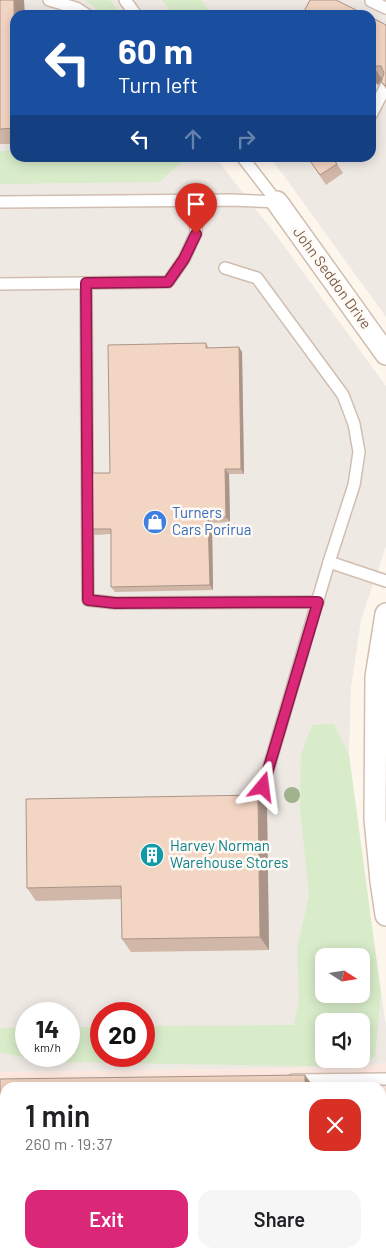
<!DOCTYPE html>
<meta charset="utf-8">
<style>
body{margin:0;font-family:Barlow,sans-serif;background:#f6f6f6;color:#202124;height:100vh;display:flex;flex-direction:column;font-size:19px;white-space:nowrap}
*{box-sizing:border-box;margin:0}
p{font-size:16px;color:#757577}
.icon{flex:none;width:28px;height:28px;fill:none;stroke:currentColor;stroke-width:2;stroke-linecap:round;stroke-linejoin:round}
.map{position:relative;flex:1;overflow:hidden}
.details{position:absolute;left:0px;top:1082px;width:386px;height:176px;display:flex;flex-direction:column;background:#fff;border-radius:15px 15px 0 0;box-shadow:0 2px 12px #0003}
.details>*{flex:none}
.hud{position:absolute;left:10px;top:10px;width:366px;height:152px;border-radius:15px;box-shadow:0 2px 12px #0003;background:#1a4fa0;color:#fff;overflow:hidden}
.needle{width:32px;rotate:102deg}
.buttons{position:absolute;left:315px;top:948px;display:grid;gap:10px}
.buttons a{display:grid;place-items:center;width:55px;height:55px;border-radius:10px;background:#fff;box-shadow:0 2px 12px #0003;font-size:25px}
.speed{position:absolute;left:15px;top:1002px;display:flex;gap:10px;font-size:25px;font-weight:700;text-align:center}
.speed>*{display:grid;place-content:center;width:65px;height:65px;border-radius:50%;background:#fff;box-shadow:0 2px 12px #0003;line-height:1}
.speed small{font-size:12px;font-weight:400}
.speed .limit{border:8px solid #d22;background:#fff;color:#111}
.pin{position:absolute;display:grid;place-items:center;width:42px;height:42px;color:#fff;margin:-51px -21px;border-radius:50% 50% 50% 0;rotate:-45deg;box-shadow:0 0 5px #0007}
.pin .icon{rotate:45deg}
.me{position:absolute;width:55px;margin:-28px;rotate:16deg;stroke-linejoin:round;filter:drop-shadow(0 0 4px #0008)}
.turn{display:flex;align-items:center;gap:18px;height:105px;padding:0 25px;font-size:22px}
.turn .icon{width:65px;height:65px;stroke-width:2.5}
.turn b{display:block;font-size:35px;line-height:42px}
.lanes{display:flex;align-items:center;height:48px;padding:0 25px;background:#0003;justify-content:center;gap:25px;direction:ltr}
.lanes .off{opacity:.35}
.round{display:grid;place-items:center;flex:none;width:52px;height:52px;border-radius:15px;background:#f6f6f6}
.headline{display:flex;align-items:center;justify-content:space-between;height:85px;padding:0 25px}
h1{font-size:30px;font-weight:600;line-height:38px}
.cta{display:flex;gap:10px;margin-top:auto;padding:10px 25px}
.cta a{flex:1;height:58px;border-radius:15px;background:#db2777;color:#fff;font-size:20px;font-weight:600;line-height:58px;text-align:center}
.cta a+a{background:#f6f6f6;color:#202124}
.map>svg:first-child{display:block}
.commercial{fill:#fde8e0;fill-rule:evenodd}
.industrial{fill:#efe9e4;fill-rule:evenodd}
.green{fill:#d8ecc9;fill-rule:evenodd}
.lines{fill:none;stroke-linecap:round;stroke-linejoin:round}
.lane-casing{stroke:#d1beb0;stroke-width:14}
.street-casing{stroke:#d1beb0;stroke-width:24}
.lane{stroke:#fff;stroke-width:11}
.street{stroke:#fff;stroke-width:21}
.tree{fill:#a0b28e}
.wall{fill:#d1b7a8}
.shaded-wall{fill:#aa9588}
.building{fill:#f3d5c3;stroke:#aa9588}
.route-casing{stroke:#8e194d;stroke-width:12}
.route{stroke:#db2777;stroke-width:9}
.labels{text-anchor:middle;stroke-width:5;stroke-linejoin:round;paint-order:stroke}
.street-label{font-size:15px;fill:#7a5c4d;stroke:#fffaf3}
.shop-label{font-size:15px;fill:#366cbe;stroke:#fffaf3;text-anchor:start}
.culture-label{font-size:15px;fill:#0d838f;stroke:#fffaf3;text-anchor:start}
</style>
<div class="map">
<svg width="386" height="1258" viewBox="0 0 386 1258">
<rect width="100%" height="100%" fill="#fdf6ec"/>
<path class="commercial" d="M386,1063v195h-386v-186l362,-5zM5,1088h376v166h-376z"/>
<path class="industrial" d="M0,0h386v317l-115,-159h100v-143h-356v143h209l-5,4 57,73 110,151v160l-25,74 -10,67 -2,68 21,161 16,110v37l-24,4 -362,5zM324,956h37v38h-37zM26,1014h43v42h-43zM101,1014h43v42h-43zM324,1021h37v38h-37z"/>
<g class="green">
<path d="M85,0h25l12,15h-17z"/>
<path d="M162,0h40l9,15h-37z"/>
<path d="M0,151h15v7h171l-27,24 -159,2z"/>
<path d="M334,724l15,31 32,238 -6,63 -13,11 -310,-5 -52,-9v-25l26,-1v29h43v-29h32v29h43v-30l150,-1 5,-25 -2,-52 12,-52 -9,-88 1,-53 11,-30zM361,956v38h-37v-38zM361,1021v38h-37v-38z"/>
</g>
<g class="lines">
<g class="lane-casing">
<g id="lane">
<path d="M49,0l27,8 11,7"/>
<path d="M125,0l11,15"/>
<path d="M371,1l15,7"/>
<path d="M371,115l15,-29"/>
<path d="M243,158l34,44"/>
<path d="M0,202l231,-2 46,2"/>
<path d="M225,268l32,10 86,117 11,29 5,28 -5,33 -25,77 -66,225"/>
<path d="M86,283l2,317 27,3 203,-1"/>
<path d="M0,284l168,-2 16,-23 12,-26v-33"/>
<path d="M329,562l57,19"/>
<path d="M293,1080l93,-1"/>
</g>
</g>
<g class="street-casing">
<g id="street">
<path d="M277,202l109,152"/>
<path d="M386,614l-10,63 -1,142 6,62 5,34"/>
</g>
</g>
<use href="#lane" class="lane"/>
<use href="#street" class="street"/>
</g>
<circle class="tree" cx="292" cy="795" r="8"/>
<g class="wall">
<path d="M0,0l15,15v129h-15z"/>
<path d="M371,17l15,8v64l-5,-7 -3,3 -7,-5z"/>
<path d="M308,158h25l10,15 -17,12z"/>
<path d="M206,343l3,5 33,4 2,122h-15l1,48 -18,1 1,67 -98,2 -4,-5v-53l-16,1 -4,-6 19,-56z"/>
<path d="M258,795l9,13 2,142 -138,2 -9,-13v-40l-86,2 -9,-13z"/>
<path d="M0,1079l5,175h310v4h-315z"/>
</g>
<g class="shaded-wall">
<path d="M14,0h10l1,15h-10v38z"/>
<path d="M373,66l9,13 -4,6 -7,-9v-7z"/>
<path d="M239,347l3,5 2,122 -3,-5z"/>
<path d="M225,469l4,5 1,48 -4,-5z"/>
<path d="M208,518l4,5 1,67 -3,-5z"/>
<path d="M258,795l9,13 2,142 -9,-13z"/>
<path d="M305,1075l9,12 -9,1z"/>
<path d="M306,1254h9v4h-6z"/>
</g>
<g class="building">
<path d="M0,0h14l1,128 -15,1z"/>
<path d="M310,0h26l30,15h-64z"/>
<path d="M371,17l15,8v61l-5,-4 3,-9 -3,-7h-8l-2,3z"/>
<path d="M308,158h24l5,6 -17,11z"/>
<path d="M206,343v5l33,-1 2,122h-16l1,48 -18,1 2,67 -99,2v-58h-20v-56h19l-2,-128z"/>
<path d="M258,795l2,142 -138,2 -1,-53 -94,2 -1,-89z"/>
<path d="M305,1075v13h-300v166h301l-172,2v2h-46v-2l-88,1v-178z"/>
</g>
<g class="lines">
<g class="route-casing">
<path id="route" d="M196,234l-12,25 -16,23 -82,1 2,317 27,3 203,-1 -55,185"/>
</g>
<use href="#route" class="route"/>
</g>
<defs>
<g id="shop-disc" transform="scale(1.25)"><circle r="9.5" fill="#3f7fe0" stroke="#fffaf3"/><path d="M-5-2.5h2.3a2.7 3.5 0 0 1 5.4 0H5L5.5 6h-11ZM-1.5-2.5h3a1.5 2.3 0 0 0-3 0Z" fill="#fff"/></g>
<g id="building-disc" transform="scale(1.25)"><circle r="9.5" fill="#0f9aa8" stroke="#fffaf3"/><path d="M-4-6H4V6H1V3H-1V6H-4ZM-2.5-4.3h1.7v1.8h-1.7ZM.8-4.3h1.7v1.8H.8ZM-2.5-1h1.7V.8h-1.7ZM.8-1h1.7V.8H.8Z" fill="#fff"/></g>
</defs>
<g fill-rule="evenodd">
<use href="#shop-disc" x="155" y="522"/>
<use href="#building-disc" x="152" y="855"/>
</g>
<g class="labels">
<g class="street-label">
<text transform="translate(332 278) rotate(54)" y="5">John Seddon Drive</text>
</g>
<g class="shop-label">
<text x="172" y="518">Turners<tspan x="172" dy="17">Cars Porirua</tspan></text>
</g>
<g class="culture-label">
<text x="170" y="851">Harvey Norman<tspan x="170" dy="17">Warehouse Stores</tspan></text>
</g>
</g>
</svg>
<div class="buttons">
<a><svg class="needle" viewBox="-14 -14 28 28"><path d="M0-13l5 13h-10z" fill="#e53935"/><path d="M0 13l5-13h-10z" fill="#757577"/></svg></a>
<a><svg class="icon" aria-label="sound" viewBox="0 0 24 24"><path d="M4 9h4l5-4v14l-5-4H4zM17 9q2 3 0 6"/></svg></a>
</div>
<div class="speed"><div>14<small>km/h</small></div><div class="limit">20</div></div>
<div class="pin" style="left:196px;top:234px;background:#d93025"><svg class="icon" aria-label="arrive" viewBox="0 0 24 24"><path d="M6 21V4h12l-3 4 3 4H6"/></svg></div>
<svg class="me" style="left:263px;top:787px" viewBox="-20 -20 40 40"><path d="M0-17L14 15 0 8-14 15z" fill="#db2777" stroke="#fff" stroke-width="4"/></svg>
<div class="hud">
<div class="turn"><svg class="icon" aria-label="left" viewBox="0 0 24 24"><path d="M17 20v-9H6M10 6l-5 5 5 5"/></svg><div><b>60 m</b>Turn left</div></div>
<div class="lanes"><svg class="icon" aria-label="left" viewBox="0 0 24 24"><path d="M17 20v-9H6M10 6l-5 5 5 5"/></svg><svg class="icon off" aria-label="ahead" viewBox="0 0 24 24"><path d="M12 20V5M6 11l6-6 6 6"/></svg><svg class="icon off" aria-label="right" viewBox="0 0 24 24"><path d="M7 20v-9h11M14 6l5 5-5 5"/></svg></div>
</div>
<section class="details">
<div class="headline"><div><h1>1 min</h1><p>260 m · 19:37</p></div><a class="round" style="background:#d93025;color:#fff"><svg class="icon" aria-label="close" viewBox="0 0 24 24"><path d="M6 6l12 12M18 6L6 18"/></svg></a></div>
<div class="cta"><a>Exit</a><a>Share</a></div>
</section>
</div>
